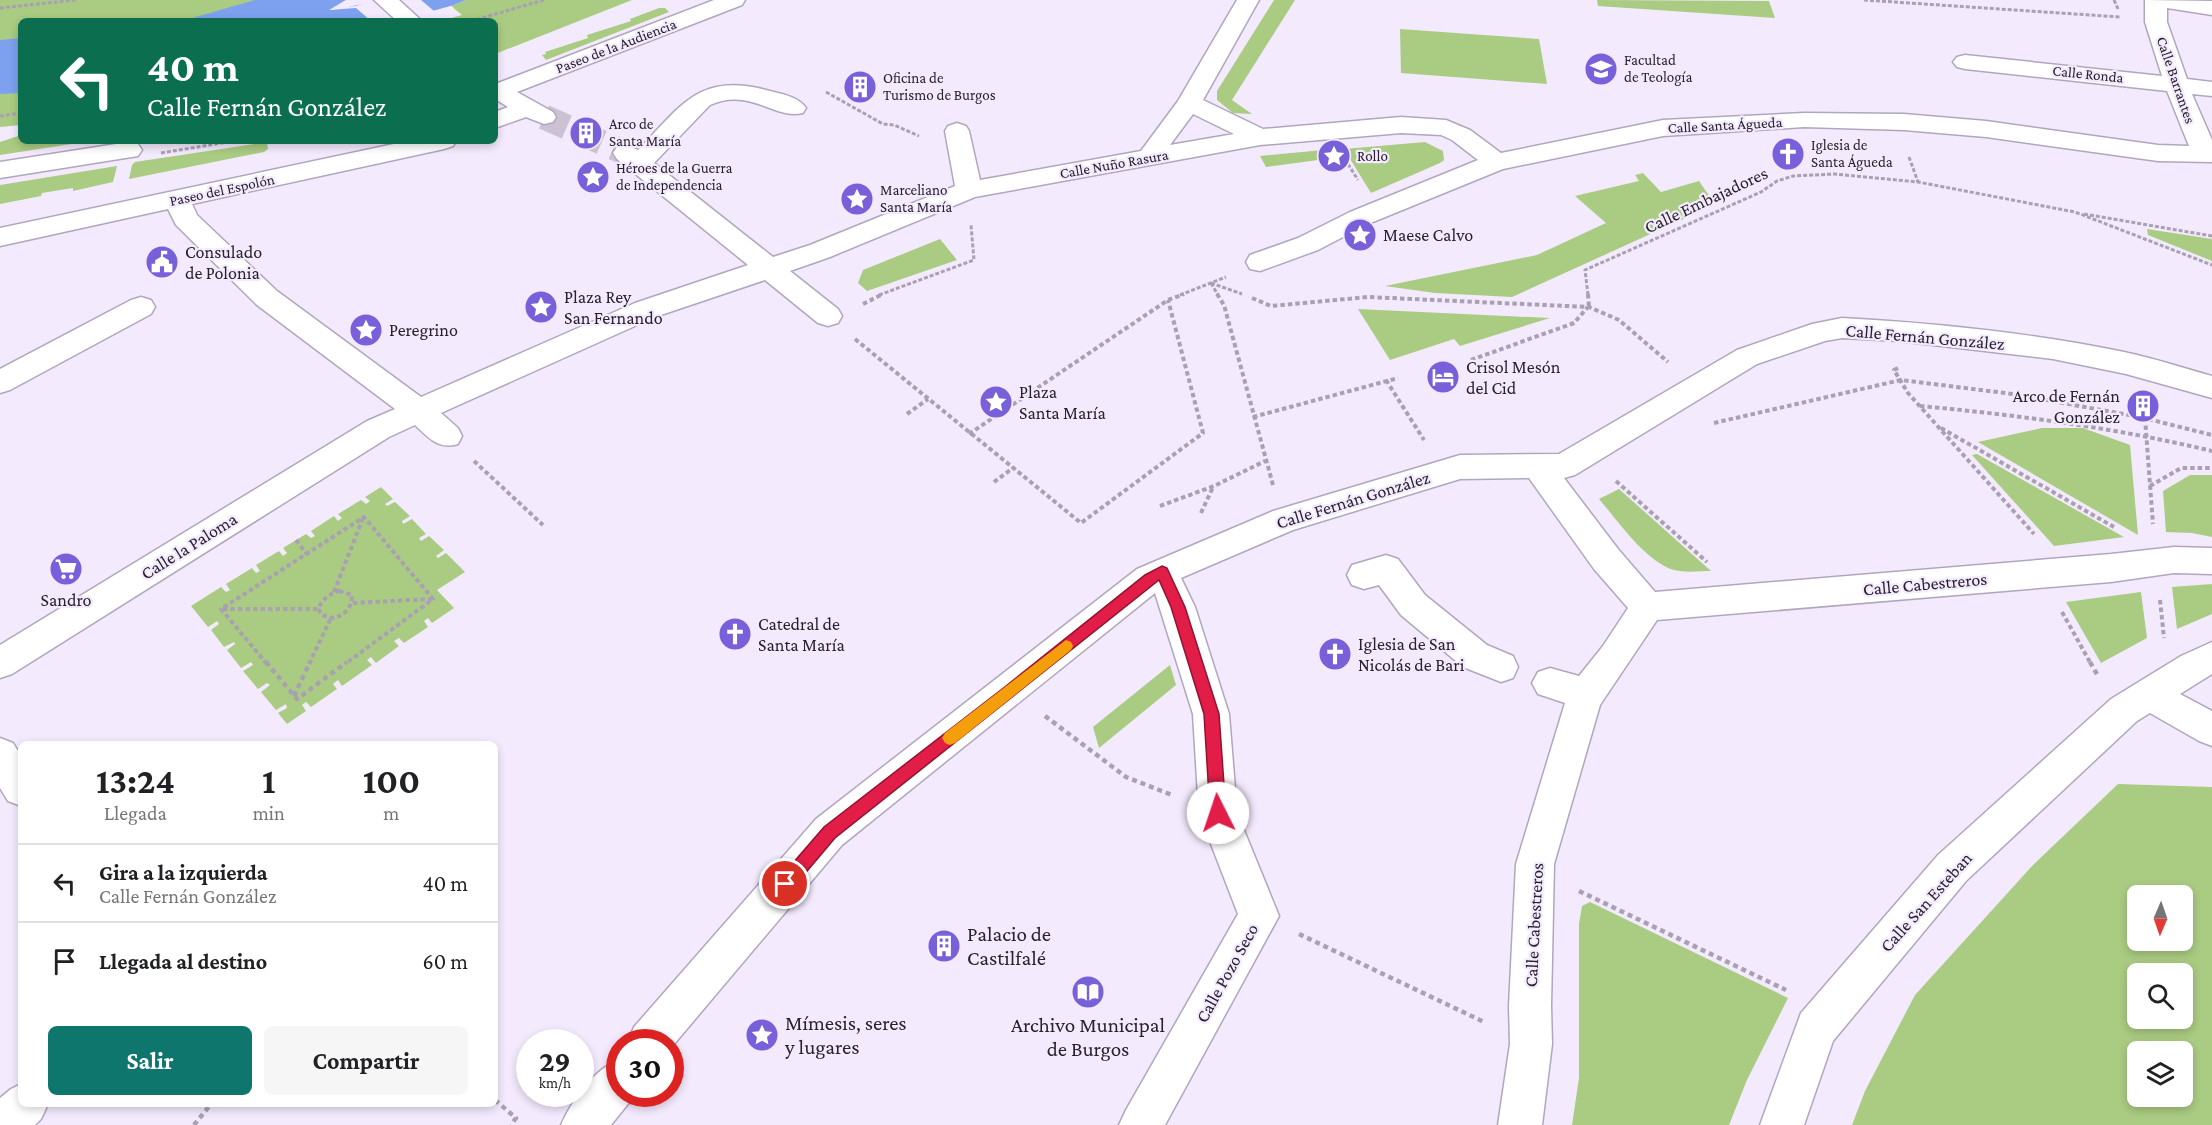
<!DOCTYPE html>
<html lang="es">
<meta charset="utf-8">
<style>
body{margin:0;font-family:"Crimson Pro",serif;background:#f6f6f6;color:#202124;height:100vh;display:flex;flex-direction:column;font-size:22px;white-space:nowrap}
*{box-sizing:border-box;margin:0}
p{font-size:20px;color:#757577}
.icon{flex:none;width:33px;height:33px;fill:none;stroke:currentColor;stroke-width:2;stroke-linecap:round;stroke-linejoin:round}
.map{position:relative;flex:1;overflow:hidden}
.panel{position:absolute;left:18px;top:741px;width:480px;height:366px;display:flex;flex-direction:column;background:#fff;border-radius:9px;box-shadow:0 3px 9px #0003}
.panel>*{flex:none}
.banner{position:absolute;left:18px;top:18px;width:480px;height:126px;border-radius:9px;box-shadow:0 3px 9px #0003;background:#0b6e4f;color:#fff;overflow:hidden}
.needle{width:39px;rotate:182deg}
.controls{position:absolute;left:2127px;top:885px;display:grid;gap:12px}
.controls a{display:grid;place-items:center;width:66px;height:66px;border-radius:9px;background:#fff;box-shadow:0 3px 9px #0003;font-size:30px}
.speed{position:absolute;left:516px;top:1029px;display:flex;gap:12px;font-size:30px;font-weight:700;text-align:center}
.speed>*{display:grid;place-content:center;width:78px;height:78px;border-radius:50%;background:#fff;box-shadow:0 3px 9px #0003;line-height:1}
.speed small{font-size:15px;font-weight:400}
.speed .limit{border:9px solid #d22;background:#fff;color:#111}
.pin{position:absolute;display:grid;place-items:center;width:51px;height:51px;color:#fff;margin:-26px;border:3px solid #fff;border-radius:50%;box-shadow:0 2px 6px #0007}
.me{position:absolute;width:66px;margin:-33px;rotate:356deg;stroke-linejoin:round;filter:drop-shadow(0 0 4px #0008)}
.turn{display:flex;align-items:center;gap:21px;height:126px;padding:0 30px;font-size:27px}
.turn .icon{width:78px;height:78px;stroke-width:2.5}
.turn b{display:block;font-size:42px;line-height:51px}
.eta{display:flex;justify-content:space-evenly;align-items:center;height:102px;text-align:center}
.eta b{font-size:36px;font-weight:700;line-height:42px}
.cta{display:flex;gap:12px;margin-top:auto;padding:12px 30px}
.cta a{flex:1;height:69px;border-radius:9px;background:#0f766e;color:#fff;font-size:24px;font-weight:700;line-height:69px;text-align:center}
.cta a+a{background:#f6f6f6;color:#202124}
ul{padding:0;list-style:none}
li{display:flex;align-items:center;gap:18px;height:78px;padding:0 30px;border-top:2px solid #e0e0e0}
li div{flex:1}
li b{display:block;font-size:22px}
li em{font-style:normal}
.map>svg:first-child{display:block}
.green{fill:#aacb82;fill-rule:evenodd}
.water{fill:#7da1ef}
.pier{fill:#f4eafe}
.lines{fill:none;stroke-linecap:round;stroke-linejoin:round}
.street-tunnel{stroke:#cbc2d4;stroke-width:25;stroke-dasharray:25 13;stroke-linecap:butt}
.street-casing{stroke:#b1a6be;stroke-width:3}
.path-far2{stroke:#a9a1b1;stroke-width:3;stroke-dasharray:4 2;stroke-linecap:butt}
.path-far1{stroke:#a9a1b1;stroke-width:4;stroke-dasharray:4.5 3;stroke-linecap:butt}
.path{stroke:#a9a1b1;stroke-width:4.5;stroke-dasharray:5 4;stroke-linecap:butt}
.street{fill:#fff;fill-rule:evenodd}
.route{fill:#e11d48;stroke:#92132f;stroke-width:1.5}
.slow{fill:#f59e0b}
.labels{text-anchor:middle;stroke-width:4.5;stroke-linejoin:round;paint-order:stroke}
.far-street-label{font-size:15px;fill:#27222c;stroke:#f4eafe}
.far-poi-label{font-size:15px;fill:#27222c;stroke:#f4eafe;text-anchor:start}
.street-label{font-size:18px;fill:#27222c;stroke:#f4eafe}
.poi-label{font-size:18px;fill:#27222c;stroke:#f4eafe;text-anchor:start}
.near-poi-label{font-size:21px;fill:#27222c;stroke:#f4eafe;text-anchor:start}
</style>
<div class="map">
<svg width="2212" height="1125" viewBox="0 0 2212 1125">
<rect width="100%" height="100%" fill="#f4eafe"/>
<g class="green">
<path d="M0,0h346l-16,10 41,11h-350v104l-21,2z"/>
<path d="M466,0h166l-137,54v-33l-50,-1 17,-5 -11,-9z"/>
<path d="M1274,0h21l-63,100 20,14 -19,-1 -16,-13v-9z"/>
<path d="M1597,0l172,1 6,17 -177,-12z"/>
<path d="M659,8h6l4,4 -123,48 -4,-5 4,-1 -1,-2 43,-14 -1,-3 44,-14 -1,-2z"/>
<path d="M1400,29l139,10 8,45 -146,-11z"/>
<path d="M21,135v6h70l-91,14v-13z"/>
<path d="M267,142l1,7 -4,3 -135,27 3,-14 3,-3z"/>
<path d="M1425,142l18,9 1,9 -4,3 -69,30 -27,-44z"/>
<path d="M1334,149l6,8 -74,10 -6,-11z"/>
<path d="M117,166l-4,16 -40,9v-3l-31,5 -1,3 -41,8v-19z"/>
<path d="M1643,173l18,19 38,-11 11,16 2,9 -200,91 -77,-4 -50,-7 152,-31 69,-32 -31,-27 64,-15 -4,-6z"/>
<path d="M2147,229l65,10v22l-64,-26z"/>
<path d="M940,239l17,21 -90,31 -9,-8 5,-13z"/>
<path d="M1358,309l192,9 -90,28 -6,-7 -64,21z"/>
<path d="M2042,428h41l47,17 8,90 -160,-93z"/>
<path d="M1977,454l147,83 -70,9 -82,-91z"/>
<path d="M2190,475h22v62l-20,-4 -26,-1 -3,-41z"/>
<path d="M381,487l12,12 -8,5 2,2 8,-4 15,14 -8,5 1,3 9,-5 14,15 -7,4 2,3 8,-5 15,14 -8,6 2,2 8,-5 19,19 -28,18 17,18 -22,15 -4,-5 -4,3 4,6 -24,16 -5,-5 -5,3 5,5 -23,17 -5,-6 -4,3 5,5 -30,21 -4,-6 -5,4 4,5 -26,18 -5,-5 -4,3 4,6 -19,13 -9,-11 9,-5 -1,-4 -10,6 -15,-18 9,-7 -3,-2 -9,6 -15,-18 10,-6 -2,-3 -10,6 -14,-18 8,-6 -1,-2 -10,5 -13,-17 8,-6 -2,-3 -9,6 -17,-21 30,-19 5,5 4,-2 -4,-6 26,-16 4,5 4,-2 -4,-6 23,-14 4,5 4,-3 -4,-5 23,-14 5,4 4,-2 -4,-5 23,-15 4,5 4,-3 -4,-4 23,-14 5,4 4,-3 -5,-4z"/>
<path d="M1619,489l92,82c-12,0 -25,2 -37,-1 -28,-8 -56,-49 -75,-71z"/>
<path d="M2212,584v30l-35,15 -5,-42z"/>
<path d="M2141,592l6,46 -46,25 -35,-61z"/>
<path d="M1170,665l6,20 -77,63 -6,-21z"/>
<path d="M2118,784l94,3v338h-360l13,-34 50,-96 118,-130zM2138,896h44v44h-44zM2138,974h44v44h-44zM2138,1052h44v44h-44z"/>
<path d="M1590,902l198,96 -41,82 -18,45h-157l7,-47v-154l3,-18z"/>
</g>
<g class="water">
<path d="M255,0h91l-15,10 54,-10h81l-15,6 -56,15h-213z"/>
<path d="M21,38v55l-21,1v-54z"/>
</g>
<path class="pier" d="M346,0h3l-8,7 15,-1 19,-6h46l13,11 17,-5 3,2 -47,13h-36l-15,-13 -27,2z"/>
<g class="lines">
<path class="street-tunnel" d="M544,117l82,36"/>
<g class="street-casing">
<g id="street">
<path d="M374,0h25l23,21h-25z"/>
<path d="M714,0h31l-3,5 -225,87 36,20 3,5 -3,5 -9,2 -18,-7 -31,11v-16l13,-5 -13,-8v-17l3,1z"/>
<path d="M1237,0h22l-56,100 60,29 138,-12 45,3 24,10 31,23 162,-33 141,-7 100,1 82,7 172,24 31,1 -22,-55 -202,-22 -8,-2 -4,-5 4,-5 8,-2 197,21 -17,-54v-22l67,1v14l-45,-7v14l20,57 25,3v14l-20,-2 20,46v22l-54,-1 -172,-24 -82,-7 -100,-3 -141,9 -160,33 -135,55 -50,26 -58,21 -10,-2 -4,-7 4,-7 48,-17 52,-26 128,-52 -26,-20 -11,-5 -40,-2 -141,12 -285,52 -145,60 -40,14 48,38 4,7 -4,7 -10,3 -10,-3 -53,-43 -110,37 -214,96 17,15 4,8 -4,8c-20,6 -29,-6 -43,-19l-26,12 -377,237 -12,4v-33l367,-224 28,-12 -138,-104 -81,-80 -8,-16 -168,37v-18l408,-87h48l-3,5 -9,3 -252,55 5,11 80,76 144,106 214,-94 113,-38 -131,-106 -4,-6 4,-6 9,-2 12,5c44,-45 61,-79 132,-59 12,3 29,6 36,17l-3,5c-29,7 -52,-26 -93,-8l-56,58 119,94 37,-12 145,-59 -10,-55 3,-5 9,-3 9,3 3,5 11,49 161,-29 37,-50zM1193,114l41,20 -64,11z"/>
<path d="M129,142l9,2 4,6 -4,6 -138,22v-16z"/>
<path d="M141,297l10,3 4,7 -4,7 -141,76 -10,3v-24l131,-69z"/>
<path d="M1842,318c94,5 189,15 282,34 29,6 59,16 88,24v22l-86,-24 -73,-15 -155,-18 -56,-3 -17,3 -68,23 -182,111 -11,3 54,71 37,43 456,-38 63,-7 38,1v26l-38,-1 -63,9 -454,38 -57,85 -46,159 -3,142 1,38 -10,81h-44l12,-81 -1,-38 7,-142 49,-161 -27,-9 -6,-11 6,-11 12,-4 29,8 24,-30 25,-38 -34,-39 -65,-91 -69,1 -167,51 -112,48 14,29 34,107 8,99 42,103 -114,209h-46l7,-15 112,-196 -39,-101 -6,-99 -38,-121 -313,252 -172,204v-7h-42l6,-15 182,-208 321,-250 136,-58 187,-56 99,-1 178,-104 75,-26z"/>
<path d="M1386,555l12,4 27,36 62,50 26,11 5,11 -5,11 -12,4 -38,-15 -62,-52 -22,-30 -15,4 -12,-4 -5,-10 5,-10z"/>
<path d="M2212,642v32l-32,20 32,17v35l-13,-5 -49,-28 -13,8 -171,160 -133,160 -29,84h-44l41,-112 137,-158 173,-156 70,-43z"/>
<path d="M0,738l13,5 8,13v50l-13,-5 -8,-13z"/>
<path d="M620,1059v35h16l-25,31h-50c11,-25 33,-56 59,-66z"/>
<path d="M21,1084v20h27l-7,15 -6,6h-35v-27l11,-9z"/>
</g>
</g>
<g class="path-far2">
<path d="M1864,0l256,17"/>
<path d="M2114,0l4,9"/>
<path d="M0,8l76,-8"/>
<path d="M471,21l73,-21"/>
<path d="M826,92l57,32 11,1 25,11"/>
<path d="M0,116l21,-3"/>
<path d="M161,153l73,-12"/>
<path d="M1909,157l9,25"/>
<path d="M1348,164l10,16"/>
<path d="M2084,214l128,22"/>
<path d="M1211,283l31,11"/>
<path d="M1211,283l7,12"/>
<path d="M879,295l95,-35 -3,-35"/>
<path d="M1180,295l46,-18"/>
<path d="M1588,295l-3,-25 176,-78 16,-11 16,-5 41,-2 84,8 157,30 137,53"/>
</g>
<g class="path-far1">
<path d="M1217,294l7,11 49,180"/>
<path d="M1588,294l1,13"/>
<path d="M1252,298l19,8 97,-9 221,10 30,13 49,42"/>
<path d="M863,304l20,-10"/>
<path d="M855,339l226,184 122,-90 -35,-133"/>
<path d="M1471,360l103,-37 14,-16"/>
<path d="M1898,368l-4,2 14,23 126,141"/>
<path d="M1386,380l38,60"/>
<path d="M1920,406c98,9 196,22 292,45"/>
<path d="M907,414l21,-15"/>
<path d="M1253,417l145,-39"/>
<path d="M2145,418l8,106"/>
<path d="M1714,423l187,-43 112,14 127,23 72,18"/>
<path d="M1941,428l173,99"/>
<path d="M969,434l199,-134 16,-6"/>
<path d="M474,461l69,64"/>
<path d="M1616,481l91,81"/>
<path d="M994,482l19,-14"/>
<path d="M2150,486l31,-18h31"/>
<path d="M1160,506l54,-20 51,-25"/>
<path d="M1201,513l12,-26"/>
<path d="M296,540l11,14"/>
<path d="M339,591l13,4c0,13 -7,20 -19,23l-11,-3 -4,-6c5,-10 11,-15 21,-18z"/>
<path d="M334,592l29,-74"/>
<path d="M2160,600l4,38"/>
<path d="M353,603l79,-4"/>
<path d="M223,609h95"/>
<path d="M2062,612l29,52"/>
<path d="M267,664l-46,-55 143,-92 69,82 -88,65"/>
<path d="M309,664l22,-46"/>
</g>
<g class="path">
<path d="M266,662l31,37 50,-37"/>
<path d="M2090,662l8,14"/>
<path d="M294,696l16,-34"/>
<path d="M1045,716l81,61 46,18"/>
<path d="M1579,891l207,99"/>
<path d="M1299,934l185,88"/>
<path d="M495,1100l21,18 -5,7"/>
<path d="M194,1125l17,-21"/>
</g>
<use href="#street" class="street"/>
</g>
<path class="route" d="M1162,566l5,2 18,39 34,107 7,99 -3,5 -5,2 -6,-2 -2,-5 -6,-99 -33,-107 -12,-27 -324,258 -44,52 -6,2 -5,-2 -3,-6 3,-6 44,-51 182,-141 139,-111z"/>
<path class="slow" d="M1066,640l5,2 2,4 -2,4 -116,93 -5,2 -5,-2 -3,-5 3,-5z"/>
<defs>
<g id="university-disc" transform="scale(1.725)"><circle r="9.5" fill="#7760da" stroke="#f4eafe"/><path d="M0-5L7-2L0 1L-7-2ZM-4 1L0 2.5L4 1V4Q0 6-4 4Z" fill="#fff"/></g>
<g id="building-disc" transform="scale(1.725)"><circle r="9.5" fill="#7760da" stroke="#f4eafe"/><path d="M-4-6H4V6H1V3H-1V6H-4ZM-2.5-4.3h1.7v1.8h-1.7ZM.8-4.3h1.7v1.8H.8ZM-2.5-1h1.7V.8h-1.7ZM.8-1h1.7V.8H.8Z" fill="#fff"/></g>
<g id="church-disc" transform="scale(1.725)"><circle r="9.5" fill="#7760da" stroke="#f4eafe"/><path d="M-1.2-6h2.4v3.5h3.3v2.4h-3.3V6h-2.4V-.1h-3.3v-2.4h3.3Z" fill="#fff"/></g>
<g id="sight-disc" transform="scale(1.725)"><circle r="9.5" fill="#7760da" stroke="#f4eafe"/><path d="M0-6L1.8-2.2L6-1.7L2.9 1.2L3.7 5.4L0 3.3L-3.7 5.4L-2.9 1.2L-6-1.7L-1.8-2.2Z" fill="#fff"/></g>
<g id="civic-disc" transform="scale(1.725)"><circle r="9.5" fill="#7760da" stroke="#f4eafe"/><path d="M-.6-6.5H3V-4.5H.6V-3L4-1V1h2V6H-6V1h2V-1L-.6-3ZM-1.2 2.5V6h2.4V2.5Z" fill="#fff"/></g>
<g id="hotel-disc" transform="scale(1.725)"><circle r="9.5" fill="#7760da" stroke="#f4eafe"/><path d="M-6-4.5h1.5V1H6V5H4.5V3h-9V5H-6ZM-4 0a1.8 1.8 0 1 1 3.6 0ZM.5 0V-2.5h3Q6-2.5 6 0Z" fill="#fff"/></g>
<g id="supermarket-disc" transform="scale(1.725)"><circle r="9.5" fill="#7760da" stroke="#f4eafe"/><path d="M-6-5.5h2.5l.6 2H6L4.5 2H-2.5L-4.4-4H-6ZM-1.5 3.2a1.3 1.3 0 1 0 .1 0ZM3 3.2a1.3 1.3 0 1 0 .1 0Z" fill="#fff"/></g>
<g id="library-disc" transform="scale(1.725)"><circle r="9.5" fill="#7760da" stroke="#f4eafe"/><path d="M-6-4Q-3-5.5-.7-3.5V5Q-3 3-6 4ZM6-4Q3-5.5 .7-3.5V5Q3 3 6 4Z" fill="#fff"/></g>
</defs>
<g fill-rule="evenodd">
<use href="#university-disc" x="1601" y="69"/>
<use href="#building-disc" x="860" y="87"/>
<use href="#building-disc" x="586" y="133"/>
<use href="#church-disc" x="1788" y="154"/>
<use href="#sight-disc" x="1334" y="156"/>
<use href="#sight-disc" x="593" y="177"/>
<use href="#sight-disc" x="857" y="199"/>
<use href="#sight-disc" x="1360" y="235"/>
<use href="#civic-disc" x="162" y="262"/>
<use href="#sight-disc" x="541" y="307"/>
<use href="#sight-disc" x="366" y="330"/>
<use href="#hotel-disc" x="1443" y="377"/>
<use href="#sight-disc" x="996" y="402"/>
<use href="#building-disc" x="2143" y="406"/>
<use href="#supermarket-disc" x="66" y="569"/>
<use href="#church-disc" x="735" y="634"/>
<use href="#church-disc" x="1335" y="654"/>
<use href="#building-disc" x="944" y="946"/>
<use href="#library-disc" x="1088" y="992"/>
<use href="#sight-disc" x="762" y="1035"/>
</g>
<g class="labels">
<g class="far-street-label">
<text transform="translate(616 46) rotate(-21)" y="5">Paseo de la Audiencia</text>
<text transform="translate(2088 74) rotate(6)" y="5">Calle Ronda</text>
<text transform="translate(2176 80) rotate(71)" y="5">Calle Barrantes</text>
<text transform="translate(1725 125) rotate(-3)" y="5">Calle Santa Águeda</text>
<text transform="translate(1114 164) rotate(-10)" y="5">Calle Nuño Rasura</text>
<text transform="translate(222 190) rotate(-12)" y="5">Paseo del Espolón</text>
</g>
<g class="far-poi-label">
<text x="1624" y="65">Facultad<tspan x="1624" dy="17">de Teología</tspan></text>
<text x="883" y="83">Oficina de<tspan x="883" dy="17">Turismo de Burgos</tspan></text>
<text x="609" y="129">Arco de<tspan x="609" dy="17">Santa María</tspan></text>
<text x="1811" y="150">Iglesia de<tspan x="1811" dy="17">Santa Águeda</tspan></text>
<text x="1357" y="161">Rollo</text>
<text x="616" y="173">Héroes de la Guerra<tspan x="616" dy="17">de Independencia</tspan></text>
<text x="880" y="195">Marceliano<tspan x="880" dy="17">Santa María</tspan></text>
</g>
<g class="street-label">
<text transform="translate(1706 200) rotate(-25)" y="6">Calle Embajadores</text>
<text transform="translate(1925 337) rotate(5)" y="6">Calle Fernán González</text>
<text transform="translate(1353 500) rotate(-17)" y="6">Calle Fernán González</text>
<text transform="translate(189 546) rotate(-32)" y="6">Calle la Paloma</text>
<text transform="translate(1925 584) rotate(-5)" y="6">Calle Cabestreros</text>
<text transform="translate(1926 902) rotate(-48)" y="6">Calle San Esteban</text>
<text transform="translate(1534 925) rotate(-87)" y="6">Calle Cabestreros</text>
<text transform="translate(1227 973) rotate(-61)" y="6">Calle Pozo Seco</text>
</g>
<g class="poi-label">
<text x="1383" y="241">Maese Calvo</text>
<text x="185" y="258">Consulado<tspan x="185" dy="21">de Polonia</tspan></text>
<text x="564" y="303">Plaza Rey<tspan x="564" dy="21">San Fernando</tspan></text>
<text x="389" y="336">Peregrino</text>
<text x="1466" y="373">Crisol Mesón<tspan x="1466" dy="21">del Cid</tspan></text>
<text x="1019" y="398">Plaza<tspan x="1019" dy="21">Santa María</tspan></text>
<text x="2120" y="402" text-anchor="end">Arco de Fernán<tspan x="2120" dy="21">González</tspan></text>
<text x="66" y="606" text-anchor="middle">Sandro</text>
<text x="758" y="630">Catedral de<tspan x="758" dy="21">Santa María</tspan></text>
<text x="1358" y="650">Iglesia de San<tspan x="1358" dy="21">Nicolás de Bari</tspan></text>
</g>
<g class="near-poi-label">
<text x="967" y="941">Palacio de<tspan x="967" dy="24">Castilfalé</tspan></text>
<text x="785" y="1030">Mímesis, seres<tspan x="785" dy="24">y lugares</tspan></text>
<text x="1088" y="1032" text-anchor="middle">Archivo Municipal<tspan x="1088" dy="24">de Burgos</tspan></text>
</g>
</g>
</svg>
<div class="controls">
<a><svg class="needle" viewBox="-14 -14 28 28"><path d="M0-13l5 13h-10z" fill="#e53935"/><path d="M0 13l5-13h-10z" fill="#757577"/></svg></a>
<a><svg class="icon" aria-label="search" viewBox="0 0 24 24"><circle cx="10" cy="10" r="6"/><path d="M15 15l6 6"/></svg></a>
<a><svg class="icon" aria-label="layers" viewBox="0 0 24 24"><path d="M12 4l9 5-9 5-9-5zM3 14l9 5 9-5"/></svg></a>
</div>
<div class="speed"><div>29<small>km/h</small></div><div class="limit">30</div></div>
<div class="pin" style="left:785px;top:884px;background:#d93025"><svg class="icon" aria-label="arrive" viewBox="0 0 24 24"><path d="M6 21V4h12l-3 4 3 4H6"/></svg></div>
<svg class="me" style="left:1218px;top:813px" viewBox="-20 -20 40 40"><circle r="19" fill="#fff"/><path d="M0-13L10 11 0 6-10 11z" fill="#e11d48"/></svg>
<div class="banner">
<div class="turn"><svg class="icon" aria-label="left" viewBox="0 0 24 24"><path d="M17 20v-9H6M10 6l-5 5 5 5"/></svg><div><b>40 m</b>Calle Fernán González</div></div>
</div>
<section class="panel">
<div class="eta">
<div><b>13:24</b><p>Llegada</p></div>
<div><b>1</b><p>min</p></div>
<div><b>100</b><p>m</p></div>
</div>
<ul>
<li><svg class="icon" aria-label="left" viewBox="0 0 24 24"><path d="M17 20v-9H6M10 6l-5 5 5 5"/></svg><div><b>Gira a la izquierda</b><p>Calle Fernán González</p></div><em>40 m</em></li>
<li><svg class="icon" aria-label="arrive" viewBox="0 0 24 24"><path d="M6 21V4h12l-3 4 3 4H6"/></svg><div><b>Llegada al destino</b></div><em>60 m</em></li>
</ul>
<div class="cta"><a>Salir</a><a>Compartir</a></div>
</section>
</div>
